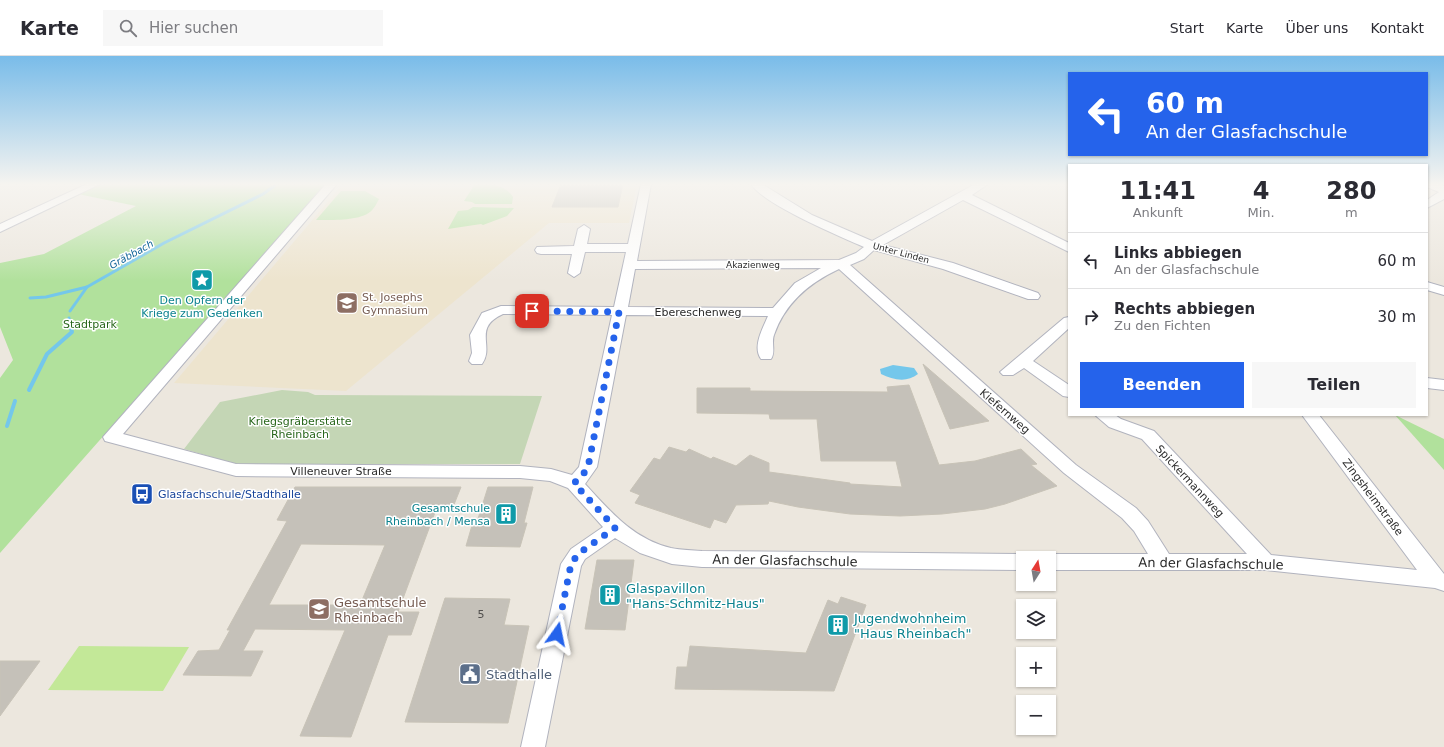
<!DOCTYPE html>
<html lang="de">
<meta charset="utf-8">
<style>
body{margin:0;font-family:"DejaVu Sans",sans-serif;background:#f7f7f7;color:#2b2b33;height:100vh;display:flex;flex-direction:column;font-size:15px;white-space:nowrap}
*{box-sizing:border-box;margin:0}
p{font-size:13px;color:#7c7c81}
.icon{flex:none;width:22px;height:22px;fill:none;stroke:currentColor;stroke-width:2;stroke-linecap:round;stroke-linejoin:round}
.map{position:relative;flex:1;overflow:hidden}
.drawer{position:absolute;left:1068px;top:108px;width:360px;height:252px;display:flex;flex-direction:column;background:#fff;border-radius:0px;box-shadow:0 1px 3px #0004}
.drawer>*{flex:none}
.hud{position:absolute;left:1068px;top:16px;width:360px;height:84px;border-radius:0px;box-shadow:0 1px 3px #0004;background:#2563eb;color:#fff;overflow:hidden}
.needle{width:26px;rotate:11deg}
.controls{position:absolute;left:1016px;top:495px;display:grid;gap:8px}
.controls a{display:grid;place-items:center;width:40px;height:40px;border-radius:0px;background:#fff;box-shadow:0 1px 3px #0004;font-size:20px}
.pin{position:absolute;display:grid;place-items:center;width:34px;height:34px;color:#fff;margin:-17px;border-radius:8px;box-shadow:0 2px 6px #0006}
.me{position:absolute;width:44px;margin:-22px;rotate:12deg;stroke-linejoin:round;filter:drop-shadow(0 0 3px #0008)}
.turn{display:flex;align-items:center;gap:14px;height:84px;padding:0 12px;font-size:18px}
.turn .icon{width:52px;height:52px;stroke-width:2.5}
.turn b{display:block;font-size:28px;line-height:34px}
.eta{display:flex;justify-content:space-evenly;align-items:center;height:68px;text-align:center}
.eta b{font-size:24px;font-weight:700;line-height:28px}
.cta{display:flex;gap:8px;margin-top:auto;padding:8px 12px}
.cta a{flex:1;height:46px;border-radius:0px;background:#2563eb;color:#fff;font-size:16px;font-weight:700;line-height:46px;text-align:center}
.cta a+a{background:#f7f7f7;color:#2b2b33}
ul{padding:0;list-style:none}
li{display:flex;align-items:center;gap:12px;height:56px;padding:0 12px;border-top:1px solid #e1e1e2}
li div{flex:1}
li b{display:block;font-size:15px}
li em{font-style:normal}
header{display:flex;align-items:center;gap:24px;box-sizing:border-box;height:56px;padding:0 20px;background:#fff;border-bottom:1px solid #e1e1e2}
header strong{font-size:19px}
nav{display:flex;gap:22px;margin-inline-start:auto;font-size:14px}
.search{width:280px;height:36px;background:#f7f7f7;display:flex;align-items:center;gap:10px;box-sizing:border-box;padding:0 14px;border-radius:0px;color:#7c7c81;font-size:15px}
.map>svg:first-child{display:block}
.education{fill:#ede4ce}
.green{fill:#b1e19c}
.cemetery{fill:#c4d6b5}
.pitch{fill:#c3e898}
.water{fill:#74c7eb}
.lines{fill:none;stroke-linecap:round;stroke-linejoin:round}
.stream-far1{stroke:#74c7eb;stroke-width:3}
.stream{stroke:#74c7eb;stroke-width:4}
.building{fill:#c5c1b9;stroke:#c8c3b7;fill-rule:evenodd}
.minor-casing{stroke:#b1b3be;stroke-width:2}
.minor{fill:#fff;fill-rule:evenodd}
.route{stroke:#2563eb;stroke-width:7;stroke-dasharray:0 12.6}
.labels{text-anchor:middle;stroke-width:3;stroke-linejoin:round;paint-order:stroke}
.far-street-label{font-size:9px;fill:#2b2b2b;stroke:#fff}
.far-water-label{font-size:10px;font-style:italic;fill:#116599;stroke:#fff}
.education-label{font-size:11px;fill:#785e54;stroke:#fff;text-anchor:start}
.culture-label{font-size:11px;fill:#0d838f;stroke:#fff}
.street-label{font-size:11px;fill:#2b2b2b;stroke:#fff}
.park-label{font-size:11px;fill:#29671c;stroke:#fff}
.transit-label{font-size:11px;fill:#164399;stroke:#fff;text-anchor:start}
.near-number-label{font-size:11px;fill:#52504e}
.near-street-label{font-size:13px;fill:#2b2b2b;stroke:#fff}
.near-culture-label{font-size:13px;fill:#0d838f;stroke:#fff;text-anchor:start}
.near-education-label{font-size:13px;fill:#785e54;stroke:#fff;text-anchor:start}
.near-service-label{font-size:13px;fill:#4e5e75;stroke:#fff;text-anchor:start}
</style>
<header>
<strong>Karte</strong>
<div class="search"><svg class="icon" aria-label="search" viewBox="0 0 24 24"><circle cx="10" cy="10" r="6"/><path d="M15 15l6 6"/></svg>Hier suchen</div>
<nav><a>Start</a><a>Karte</a><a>Über uns</a><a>Kontakt</a></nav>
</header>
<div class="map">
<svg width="1444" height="691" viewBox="0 0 1444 691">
<rect width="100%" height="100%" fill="#ece7de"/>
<path class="education" d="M343,128h294l-8,39h-80l-203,168 -172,-8z"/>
<g class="green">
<path d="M100,128h226l-326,369v-175l13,-18 -13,-33v-64l44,-9 92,-48 -58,-12z"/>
<path d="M475,128c13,0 30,0 38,13l-1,7h-37l-3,-2 -8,-1z"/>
<path d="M341,135h24l14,8c-2,4 -5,10 -9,13 -11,9 -40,8 -54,8z"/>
<path d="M473,151l41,1 -7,8 -24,9 -2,-1 -33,5 10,-18 10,-1z"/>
<path d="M1395,359l49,24v31z"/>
</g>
<path class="cemetery" d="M282,334l26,2 7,3 227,1 -22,68h-284l-52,-15 36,-47z"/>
<path class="pitch" d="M79,590l110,1 -26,44 -115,-1z"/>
<path class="water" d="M893,309l21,3 4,6c-11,9 -25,6 -37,0l-1,-5z"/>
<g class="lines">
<g class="stream-far1">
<path d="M30,242l16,-1 41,-10 77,-44 99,-49 14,-10"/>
<path d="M70,255l17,-24"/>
<path d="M69,262l1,7"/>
</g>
<g class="stream">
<path d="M29,334l18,-36 25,-22 -2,-8"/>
<path d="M7,370l8,-25"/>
</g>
</g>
<g class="building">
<path d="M561,128h62l-5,23h-66z"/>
<path d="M923,308l66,57 -39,8z"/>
<path d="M909,329l30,80 36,-4 46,-12 16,15 -6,1 26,21 -52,18 -20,5 -43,5 -42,2 -50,-2 -52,-7 -29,-6 -1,3 -32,1 -10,18 -12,-4 -4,9 -75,-25 5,-8 -10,-4 24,-33 6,2 9,-13 17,5 3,-3 22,10 2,-2 23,9 14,-11 19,8v9l81,11v1l52,3 -6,-26h-75l-4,-42h-47l-1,-5 -72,-1v-25h53v3l138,1 -1,-5z"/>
<path d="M295,431h166l-8,20h-16l-39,105h21l-8,23h-23l-37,102 -51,-1 45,-106 -90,-1 -12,22h20l-12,25 -68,-1 15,-24 21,-1 11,-20h-3l60,-109 -10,-1zM301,488l84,1 -25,60h-91z"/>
<path d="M488,431h45l-9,36h3l-7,24 -54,-1 7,-24h4z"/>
<path d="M597,504h37l-9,70 -40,-1z"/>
<path d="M841,541l25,8 -32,86 -159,-2 2,-22h10l3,-21 116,7 22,-53 10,4z"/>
<path d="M445,542l65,1 -6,26 25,1 -21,97 -103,-1z"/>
<path d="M0,605h40l-40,55z"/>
</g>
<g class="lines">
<g class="minor-casing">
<g id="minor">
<path d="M87,128h13l-100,48v-8z"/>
<path d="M326,128h11l-214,250 113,30 284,2 31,3 21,6 7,-8 33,-152 -109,-1c-31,14 -8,32 -21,50h-10l-3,-3 3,-8 -2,-18 12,-22 19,-7 113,1 12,-55h-41l-5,21 -6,4 -6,-4 4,-19h-31l-4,-1 -2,-3 2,-3 37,-1 4,-17 6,-4 6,4 -3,15h41l13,-60h10l-14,77 202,-1 17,-7 8,-6c-25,-11 -101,-43 -113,-63h11l50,31 60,26 103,-57h13l-16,11 97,48v9l-106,-52 -80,45 70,18 85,30 2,3 -2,3h-10l-85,-30 -69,-19 -10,9 -14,6 226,200 60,43 12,13 21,33h78l-105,-115 -33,-12 -14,-12h20l6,4 33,12 117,124 146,15 -115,-155h17l125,159v17l-9,-3 -169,-18h-217v-12h-8l8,-4h99l-14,-23 -12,-13 -58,-45 -225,-204c-30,14 -54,34 -65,66 -3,8 2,17 -3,24h-10c-9,-12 2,-31 7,-43l-142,-1 -29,152 -12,17c25,27 48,55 86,64 10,2 21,2 31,3l321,3 8,4h-8v12l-321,-3 -30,-3 -32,-11 -25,-15 -30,21 -4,7 -36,181h-24l40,-183 10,-15 32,-22 -35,-39 -18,-7 -30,-3 -284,-2 -131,-35 -2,-4zM821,212l-26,15 -22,25 -145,-1 7,-38z"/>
<path d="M1427,128h11l6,2v13l-17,9v-8l12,-8 -12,-5z"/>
<path d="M1427,226l17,5v8l-17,-5z"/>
<path d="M1069,261v11l-36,33 36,24v12l-6,-1 -39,-28 -11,7h-10l-3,-3 64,-54z"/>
<path d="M1427,322l17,2v10l-17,-2z"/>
</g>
</g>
<use href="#minor" class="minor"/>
</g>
<linearGradient id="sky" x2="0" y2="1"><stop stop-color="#79bce9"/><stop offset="0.57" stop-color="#f6f4f0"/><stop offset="1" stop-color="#f6f4f0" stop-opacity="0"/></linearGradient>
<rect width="1444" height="225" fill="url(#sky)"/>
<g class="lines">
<path class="route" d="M532,255l87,1 -31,155 -6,9 -8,7 41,45 -37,26 -7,10 -14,70"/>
</g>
<defs>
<g id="sight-square" transform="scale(1.15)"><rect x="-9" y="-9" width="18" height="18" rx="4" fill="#0f9aa8" stroke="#fff"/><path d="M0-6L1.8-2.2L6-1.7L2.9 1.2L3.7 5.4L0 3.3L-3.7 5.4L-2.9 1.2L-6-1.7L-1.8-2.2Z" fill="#fff"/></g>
<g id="school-square" transform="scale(1.15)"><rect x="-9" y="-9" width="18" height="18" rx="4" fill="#8d6e63" stroke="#fff"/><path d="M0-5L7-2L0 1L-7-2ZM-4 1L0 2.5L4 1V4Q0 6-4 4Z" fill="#fff"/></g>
<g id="bus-square" transform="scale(1.15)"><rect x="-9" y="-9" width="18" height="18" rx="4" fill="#1a4fb4" stroke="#fff"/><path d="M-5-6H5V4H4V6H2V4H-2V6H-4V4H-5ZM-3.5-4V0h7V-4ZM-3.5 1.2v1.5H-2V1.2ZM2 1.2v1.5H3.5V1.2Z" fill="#fff"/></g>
<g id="building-square" transform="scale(1.15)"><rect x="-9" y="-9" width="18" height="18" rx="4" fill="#0f9aa8" stroke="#fff"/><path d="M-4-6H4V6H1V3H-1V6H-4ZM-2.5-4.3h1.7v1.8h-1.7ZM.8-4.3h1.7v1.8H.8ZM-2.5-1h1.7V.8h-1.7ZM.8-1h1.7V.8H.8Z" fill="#fff"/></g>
<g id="civic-square" transform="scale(1.15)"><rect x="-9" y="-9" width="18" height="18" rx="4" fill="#5c6f8a" stroke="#fff"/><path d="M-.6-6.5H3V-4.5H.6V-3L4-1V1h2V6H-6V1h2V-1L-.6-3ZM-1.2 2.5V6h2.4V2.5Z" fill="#fff"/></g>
</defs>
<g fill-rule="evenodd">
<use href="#sight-square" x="202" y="224"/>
<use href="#school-square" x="347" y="247"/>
<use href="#bus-square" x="142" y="438"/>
<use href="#building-square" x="506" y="458"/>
<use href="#building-square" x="610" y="539"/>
<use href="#school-square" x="319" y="553"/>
<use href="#building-square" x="838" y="569"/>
<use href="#civic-square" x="470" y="618"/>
</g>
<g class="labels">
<g class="far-street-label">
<text transform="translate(901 197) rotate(15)" y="3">Unter Linden</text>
<text x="753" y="212">Akazienweg</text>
</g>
<g class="far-water-label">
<text transform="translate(131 198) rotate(-29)" y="4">Gräbbach</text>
</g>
<g class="education-label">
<text x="362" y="245">St. Josephs<tspan x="362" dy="13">Gymnasium</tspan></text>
</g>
<g class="culture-label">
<text x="202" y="248">Den Opfern der<tspan x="202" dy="13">Kriege zum Gedenken</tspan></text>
<text x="490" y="456" text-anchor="end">Gesamtschule<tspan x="490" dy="13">Rheinbach / Mensa</tspan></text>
</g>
<g class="street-label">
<text x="698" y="260">Ebereschenweg</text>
<text transform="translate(1005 355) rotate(41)" y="4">Kiefernweg</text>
<text x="341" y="419">Villeneuver Straße</text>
<text transform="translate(1190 425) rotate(47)" y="4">Spickermannweg</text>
<text transform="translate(1373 441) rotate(53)" y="4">Zingsheimstraße</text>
</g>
<g class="park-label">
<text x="90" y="272">Stadtpark</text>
<text x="300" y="369">Kriegsgräberstätte<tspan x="300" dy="13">Rheinbach</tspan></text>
</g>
<g class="transit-label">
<text x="158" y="442">Glasfachschule/Stadthalle</text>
</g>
<g class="near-number-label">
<text x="481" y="562">5</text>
</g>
<g class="near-street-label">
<text transform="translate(785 504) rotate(1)" y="5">An der Glasfachschule</text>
<text transform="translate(1211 507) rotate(1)" y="5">An der Glasfachschule</text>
</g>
<g class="near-culture-label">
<text x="626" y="537">Glaspavillon<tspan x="626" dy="15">"Hans-Schmitz-Haus"</tspan></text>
<text x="854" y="567">Jugendwohnheim<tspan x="854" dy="15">"Haus Rheinbach"</tspan></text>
</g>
<g class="near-education-label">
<text x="334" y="551">Gesamtschule<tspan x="334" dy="15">Rheinbach</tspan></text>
</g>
<g class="near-service-label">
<text x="486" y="623">Stadthalle</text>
</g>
</g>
</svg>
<div class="controls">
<a><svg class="needle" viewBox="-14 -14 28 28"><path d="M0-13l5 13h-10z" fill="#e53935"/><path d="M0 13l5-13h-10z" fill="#7c7c81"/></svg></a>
<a><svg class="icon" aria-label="layers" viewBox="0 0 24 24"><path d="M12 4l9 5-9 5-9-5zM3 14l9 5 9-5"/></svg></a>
<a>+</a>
<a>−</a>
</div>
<div class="pin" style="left:532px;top:255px;background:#d93025"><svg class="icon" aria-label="arrive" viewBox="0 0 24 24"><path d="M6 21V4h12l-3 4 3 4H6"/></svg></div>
<svg class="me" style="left:557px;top:578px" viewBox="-20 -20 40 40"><path d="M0-17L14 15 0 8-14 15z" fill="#2563eb" stroke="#fff" stroke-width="4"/></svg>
<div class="hud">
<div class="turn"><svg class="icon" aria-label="left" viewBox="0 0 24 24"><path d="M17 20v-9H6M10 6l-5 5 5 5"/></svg><div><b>60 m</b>An der Glasfachschule</div></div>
</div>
<section class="drawer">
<div class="eta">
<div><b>11:41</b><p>Ankunft</p></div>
<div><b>4</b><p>Min.</p></div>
<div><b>280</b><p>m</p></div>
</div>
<ul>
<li><svg class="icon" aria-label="left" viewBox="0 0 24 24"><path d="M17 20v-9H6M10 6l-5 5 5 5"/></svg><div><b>Links abbiegen</b><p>An der Glasfachschule</p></div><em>60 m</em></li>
<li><svg class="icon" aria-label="right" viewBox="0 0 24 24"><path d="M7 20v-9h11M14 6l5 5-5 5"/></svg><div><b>Rechts abbiegen</b><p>Zu den Fichten</p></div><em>30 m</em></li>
</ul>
<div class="cta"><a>Beenden</a><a>Teilen</a></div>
</section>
</div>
